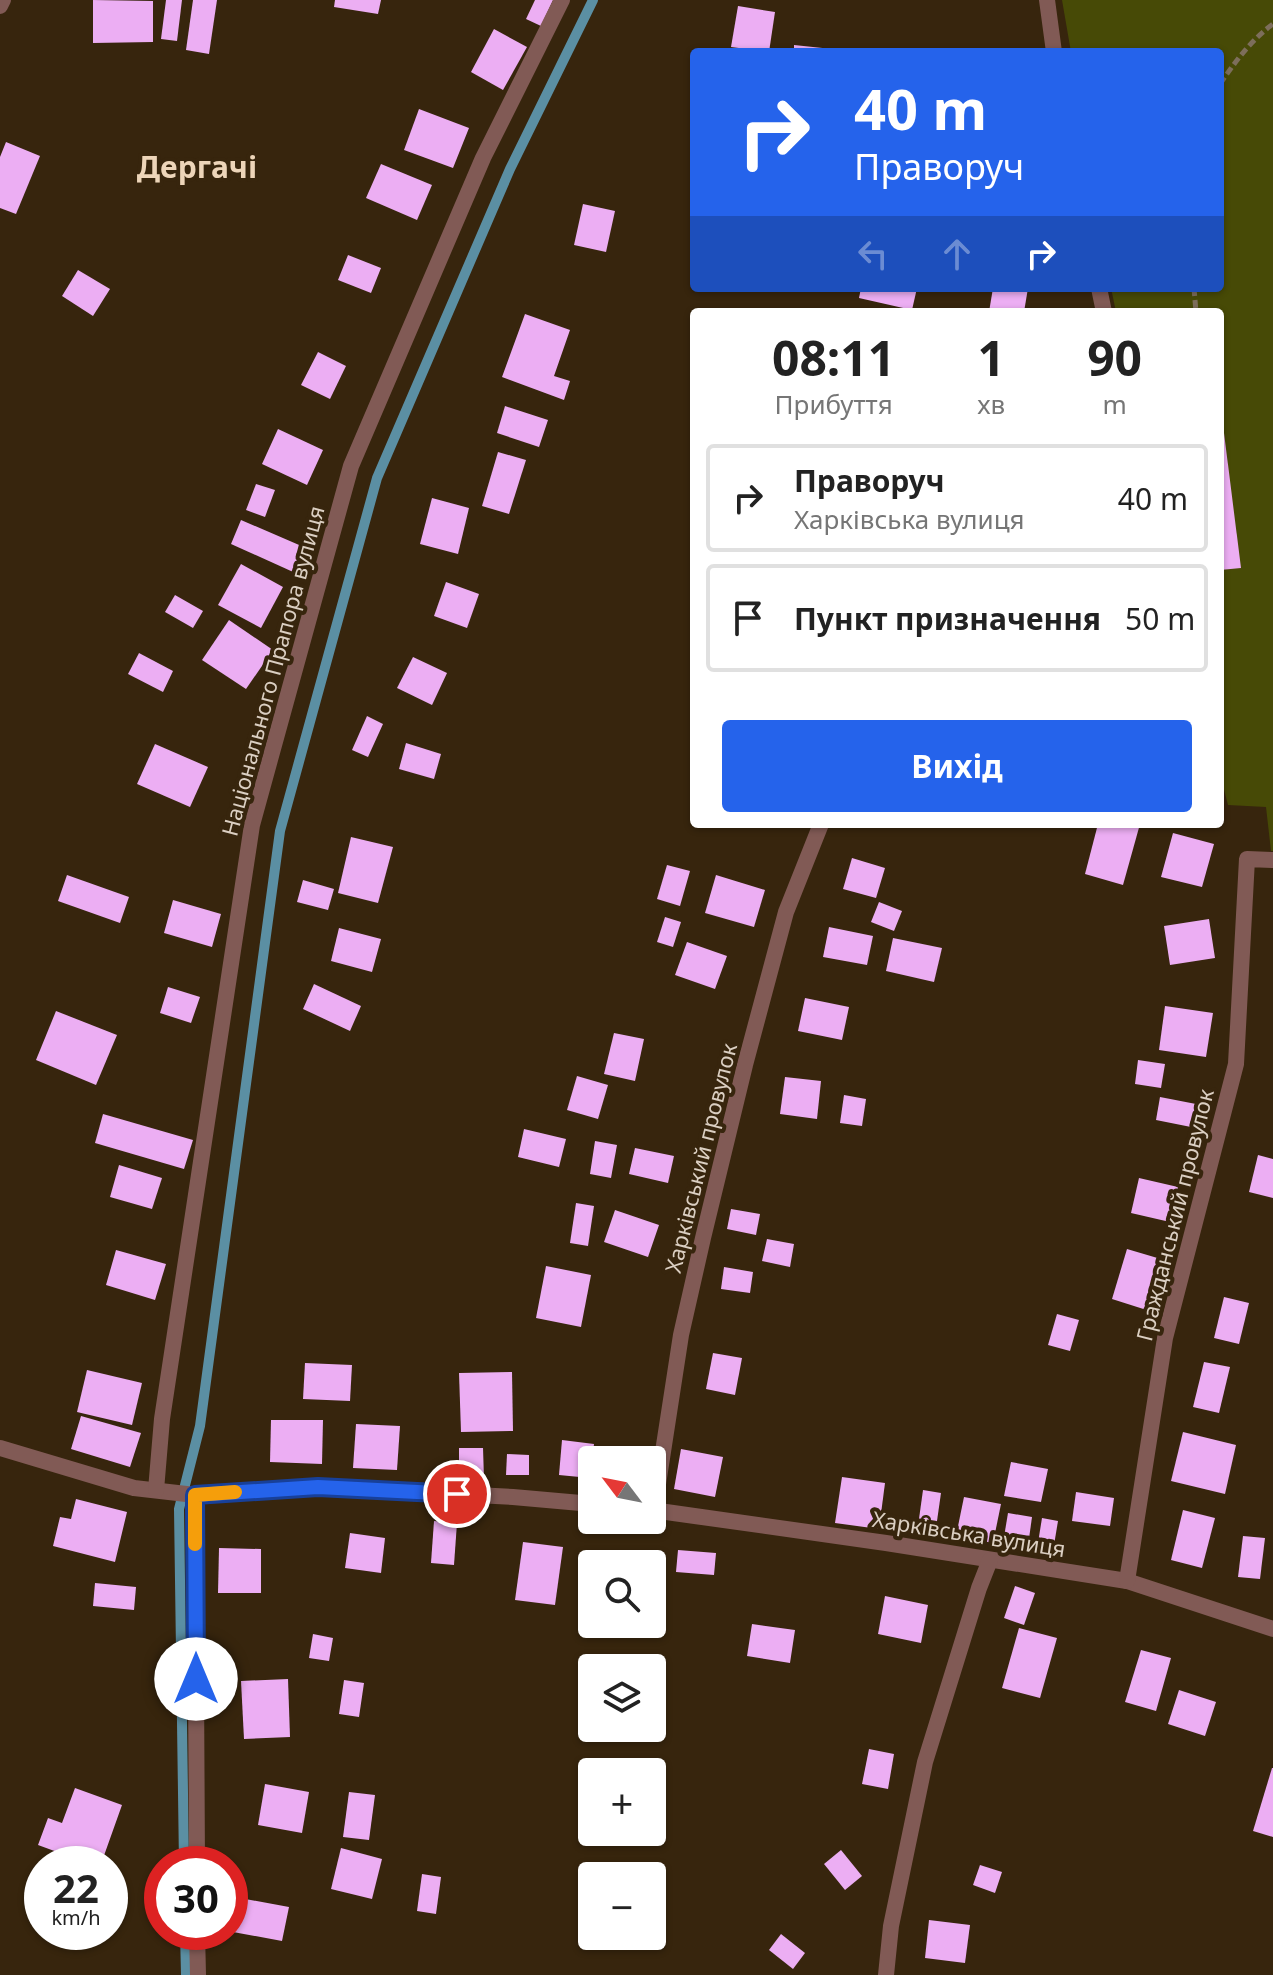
<!DOCTYPE html>
<html lang="uk">
<meta charset="utf-8">
<style>
body{margin:0;font-family:"Noto Sans",sans-serif;background:#f2f2f2;color:#222;height:100vh;display:flex;flex-direction:column;font-size:30px;white-space:nowrap}
*{box-sizing:border-box;margin:0}
p{font-size:26px;color:#767676}
.icon{flex:none;width:44px;height:44px;fill:none;stroke:currentColor;stroke-width:2;stroke-linecap:round;stroke-linejoin:round}
.map{position:relative;flex:1;overflow:hidden}
.sheet{position:absolute;left:690px;top:308px;width:534px;height:520px;display:flex;flex-direction:column;background:#fff;border-radius:8px;box-shadow:0 2px 6px #0004}
.sheet>*{flex:none}
.hud{position:absolute;left:690px;top:48px;width:534px;height:244px;border-radius:8px;box-shadow:0 2px 6px #0004;background:#2563eb;color:#fff;overflow:hidden}
.needle{width:52px;rotate:302deg}
.fabs{position:absolute;left:578px;top:1446px;display:grid;gap:16px}
.fabs a{display:grid;place-items:center;width:88px;height:88px;border-radius:8px;background:#fff;box-shadow:0 2px 6px #0004;font-size:40px}
.speed{position:absolute;left:24px;top:1846px;display:flex;gap:16px;font-size:40px;font-weight:700;text-align:center}
.speed>*{display:grid;place-content:center;width:104px;height:104px;border-radius:50%;background:#fff;box-shadow:0 2px 6px #0004;line-height:1}
.speed small{font-size:20px;font-weight:400}
.speed .limit{border:12px solid #d22;background:#fff;color:#111}
.pin{position:absolute;display:grid;place-items:center;width:68px;height:68px;color:#fff;margin:-34px;border:4px solid #fff;border-radius:50%;box-shadow:0 2px 8px #0007}
.me{position:absolute;width:88px;margin:-44px;rotate:0deg;stroke-linejoin:round;filter:drop-shadow(0 0 6px #0008)}
.turn{display:flex;align-items:center;gap:28px;height:168px;padding:0 32px;font-size:36px}
.turn .icon{width:104px;height:104px;stroke-width:2.5}
.turn b{display:block;font-size:56px;line-height:68px}
.lanes{display:flex;align-items:center;height:76px;padding:0 32px;background:#0003;justify-content:center;gap:40px;direction:ltr}
.lanes .off{opacity:.35}
.eta{display:flex;justify-content:space-evenly;align-items:center;height:136px;text-align:center}
.eta b{font-size:48px;font-weight:700;line-height:56px}
.action{display:flex;gap:16px;margin-top:auto;padding:16px 32px}
.action a{flex:1;height:92px;border-radius:8px;background:#2563eb;color:#fff;font-size:32px;font-weight:700;line-height:92px;text-align:center}
ul{padding:0;list-style:none}
li{display:flex;align-items:center;gap:24px;height:108px;margin:0 16px 12px;padding:0 16px;border:4px solid #e0e0e0;border-radius:8px}
li div{flex:1}
li b{display:block;font-size:30px}
li em{font-style:normal}
.map>svg:first-child{display:block}
.garden{fill:#474a06}
.lines{fill:none;stroke-linecap:round;stroke-linejoin:round}
.stream{stroke:#5b8fa3;stroke-width:10}
.building{fill:#ecaef3}
.path{stroke:#7d6e5b;stroke-width:5;stroke-dasharray:8 4;stroke-linecap:butt}
.minor{stroke:#815a55;stroke-width:16}
.route-casing{stroke:#184099;stroke-width:20}
.route{stroke:#2563eb;stroke-width:14}
.slow{stroke:#f59e0b;stroke-width:14}
.labels{text-anchor:middle;stroke-width:8;stroke-linejoin:round;paint-order:stroke}
.street-label{font-size:22px;fill:#dbcfc2;stroke:#37250d}
.district-label{font-size:30px;font-weight:bold;fill:#edd5b9;stroke:#37250d}
</style>
<div class="map">
<svg width="1273" height="1975" viewBox="0 0 1273 1975">
<rect width="100%" height="100%" fill="#37250d"/>
<path class="garden" d="M1062,0h211v851h-2l-5,-44 -38,-2 -8,-31v-462h-104l-5,-24h109v-236h-149z"/>
<g class="lines">
<g class="stream">
<path d="M184,1864l-5,-355 21,-83 80,-595 97,-353 133,-309 83,-169"/>
<path d="M185,1932l1,43"/>
</g>
</g>
<g class="building">
<path d="M93,0l60,1v41l-60,1z"/>
<path d="M166,0h16l-5,41 -16,-2z"/>
<path d="M193,0h24l-8,54 -23,-4z"/>
<path d="M335,0h46l-3,14 -44,-7z"/>
<path d="M535,0h18l-12,26 -15,-7z"/>
<path d="M738,6l37,6 -6,40 -38,-5z"/>
<path d="M494,29l33,18 -24,43 -32,-18z"/>
<path d="M794,45l38,4v3h-38z"/>
<path d="M419,109l50,19 -16,40 -49,-18z"/>
<path d="M6,142l34,14 -24,58 -16,-6v-51z"/>
<path d="M381,164l51,21 -15,35 -51,-22z"/>
<path d="M583,204l32,7 -9,41 -32,-7z"/>
<path d="M348,255l33,13 -10,25 -33,-13z"/>
<path d="M78,270l32,19 -17,27 -31,-20z"/>
<path d="M861,288h56l-5,22 -53,-12z"/>
<path d="M993,288h35l-4,24h-35z"/>
<path d="M525,314l45,16 -16,46 16,5 -6,19 -62,-23z"/>
<path d="M318,352l28,14 -16,33 -29,-14z"/>
<path d="M505,406l43,14 -9,27 -42,-14z"/>
<path d="M1220,417h2l19,151 -21,2z"/>
<path d="M278,429l45,21 -16,35 -45,-21z"/>
<path d="M498,452l28,8 -17,54 -27,-8z"/>
<path d="M256,484l19,6 -10,27 -19,-7z"/>
<path d="M432,498l37,10 -11,46 -38,-10z"/>
<path d="M241,520l72,31 -11,25 -71,-32z"/>
<path d="M241,564l42,23 -22,41 -43,-23z"/>
<path d="M446,582l33,12 -12,34 -33,-12z"/>
<path d="M175,595l28,16 -10,17 -28,-16z"/>
<path d="M229,620l44,30 -27,39 -44,-29z"/>
<path d="M139,653l34,18 -10,21 -35,-18z"/>
<path d="M413,657l34,16 -15,32 -35,-17z"/>
<path d="M367,716l16,8 -15,33 -16,-7z"/>
<path d="M406,743l35,11 -7,25 -35,-10z"/>
<path d="M155,744l53,23 -18,40 -53,-23z"/>
<path d="M1098,824h42l-17,61 -38,-11z"/>
<path d="M1173,833l41,11 -12,43 -41,-10z"/>
<path d="M351,837l42,10 -15,56 -40,-10z"/>
<path d="M852,858l33,10 -9,30 -33,-9z"/>
<path d="M667,865l23,6 -10,35 -23,-7z"/>
<path d="M67,875l62,22 -9,26 -62,-22z"/>
<path d="M716,875l49,15 -11,37 -49,-14z"/>
<path d="M303,880l31,9 -6,21 -31,-8z"/>
<path d="M173,900l48,14 -9,33 -48,-14z"/>
<path d="M879,902l23,9 -8,20 -23,-9z"/>
<path d="M665,917l16,5 -8,25 -16,-5z"/>
<path d="M1209,919l6,39 -45,7 -6,-39z"/>
<path d="M829,927l44,9 -6,29 -44,-8z"/>
<path d="M339,928l42,11 -9,33 -41,-11z"/>
<path d="M893,938l49,10 -8,34 -48,-11z"/>
<path d="M687,942l40,14 -12,33 -40,-14z"/>
<path d="M314,984l47,22 -11,25 -47,-22z"/>
<path d="M168,987l32,10 -9,26 -31,-10z"/>
<path d="M805,998l44,9 -7,33 -44,-9z"/>
<path d="M1165,1006l48,7 -7,44 -47,-7z"/>
<path d="M56,1011l61,24 -21,50 -60,-25z"/>
<path d="M614,1033l30,6 -9,42 -31,-7z"/>
<path d="M1138,1060l27,4 -4,24 -26,-4z"/>
<path d="M577,1076l31,9 -10,34 -31,-9z"/>
<path d="M785,1077l36,4 -4,38 -37,-5z"/>
<path d="M844,1095l22,4 -4,27 -22,-3z"/>
<path d="M1160,1097l36,7 -5,23 -35,-7z"/>
<path d="M103,1114l90,26 -9,29 -89,-26z"/>
<path d="M524,1129l42,10 -7,28 -41,-10z"/>
<path d="M595,1141l22,4 -6,33 -21,-4z"/>
<path d="M635,1148l39,8 -6,27 -39,-9z"/>
<path d="M1258,1155l15,4v39l-24,-6z"/>
<path d="M119,1165l43,13 -10,31 -42,-12z"/>
<path d="M1139,1178l39,9 -8,35 -39,-9z"/>
<path d="M576,1203l18,3 -6,40 -18,-3z"/>
<path d="M731,1209l29,5 -4,21 -29,-6z"/>
<path d="M615,1210l44,15 -11,32 -44,-15z"/>
<path d="M767,1239l27,5 -4,23 -28,-6z"/>
<path d="M1127,1249l44,13 -15,51 -44,-14z"/>
<path d="M116,1250l50,14 -11,36 -49,-15z"/>
<path d="M546,1266l45,9 -10,52 -45,-9z"/>
<path d="M724,1267l29,5 -3,21 -29,-4z"/>
<path d="M1224,1297l25,6 -10,41 -25,-6z"/>
<path d="M1057,1314l22,6 -9,31 -22,-6z"/>
<path d="M713,1353l29,5 -7,37 -29,-6z"/>
<path d="M1204,1362l26,5 -11,46 -26,-6z"/>
<path d="M305,1363l47,2 -2,36 -47,-2z"/>
<path d="M87,1370l55,13 -10,42 -55,-13z"/>
<path d="M512,1372l1,59 -52,1 -2,-59z"/>
<path d="M81,1416l60,17 -11,34 -59,-18z"/>
<path d="M271,1420h52l-1,44 -52,-2z"/>
<path d="M356,1424l44,2 -3,44 -44,-2z"/>
<path d="M1183,1432l53,13 -11,49 -54,-13z"/>
<path d="M562,1440l32,4 -4,34 -31,-3z"/>
<path d="M459,1448h24l1,32h-25z"/>
<path d="M681,1449l42,8 -8,40 -41,-8z"/>
<path d="M507,1454l22,1v20h-23z"/>
<path d="M1011,1462l37,7 -7,33 -37,-6z"/>
<path d="M842,1477l43,6 -6,46 -44,-6z"/>
<path d="M923,1490l18,3 -5,35 -18,-2z"/>
<path d="M1076,1492l38,6 -4,28 -38,-5z"/>
<path d="M964,1497l37,7 -8,39 -37,-7z"/>
<path d="M76,1499l51,13 -12,50 -62,-16 7,-29 11,2z"/>
<path d="M1183,1510l32,8 -13,50 -31,-8z"/>
<path d="M1008,1513l24,4 -5,36 -25,-4z"/>
<path d="M1042,1518l16,3 -5,30 -16,-2z"/>
<path d="M434,1521l23,2 -3,42 -23,-2z"/>
<path d="M350,1533l35,5 -4,35 -36,-5z"/>
<path d="M1243,1536l22,2 -5,41 -22,-2z"/>
<path d="M523,1542l40,5 -8,58 -40,-5z"/>
<path d="M219,1548l42,1v44h-43z"/>
<path d="M678,1550l38,3 -2,22 -38,-3z"/>
<path d="M95,1583l41,4 -2,23 -41,-4z"/>
<path d="M1015,1586l20,7 -11,32 -20,-7z"/>
<path d="M885,1596l43,9 -7,38 -43,-9z"/>
<path d="M752,1624l43,6 -5,33 -43,-7z"/>
<path d="M1019,1628l38,10 -17,60 -38,-10z"/>
<path d="M313,1634l20,4 -4,23 -20,-3z"/>
<path d="M1141,1650l30,8 -15,53 -31,-9z"/>
<path d="M288,1679l2,58 -46,2 -3,-58z"/>
<path d="M344,1680l20,3 -5,34 -20,-3z"/>
<path d="M1179,1690l37,12 -11,34 -37,-12z"/>
<path d="M869,1749l25,5 -6,35 -26,-5z"/>
<path d="M1272,1768h1v69l-20,-6z"/>
<path d="M265,1784l44,8 -7,41 -44,-8z"/>
<path d="M75,1788l47,17 -21,59h-11l-52,-19 10,-27 14,5z"/>
<path d="M349,1792l26,3 -6,45 -26,-3z"/>
<path d="M341,1848l41,11 -10,40 -41,-10z"/>
<path d="M841,1850l21,26 -17,14 -21,-26z"/>
<path d="M980,1865l22,7 -7,21 -22,-8z"/>
<path d="M422,1874l19,3 -5,37 -19,-3z"/>
<path d="M240,1898l49,9 -7,34 -49,-9z"/>
<path d="M929,1920l41,5 -5,38 -40,-5z"/>
<path d="M781,1934l24,19 -12,16 -24,-19z"/>
</g>
<g class="lines">
<g class="path">
<path d="M1220,84c15,-22 31,-44 53,-60"/>
<path d="M1194,288l2,24"/>
</g>
<g class="minor">
<path d="M1047,0l7,52"/>
<path d="M0,6l3,-6"/>
<path d="M1099,288l5,24"/>
<path d="M0,1448l134,40 61,7 123,-8 195,10 79,7"/>
<path d="M156,1490l6,-71 90,-594 99,-359 132,-308 79,-158"/>
<path d="M195,1495l2,369"/>
<path d="M652,1510l234,33 241,38 146,48"/>
<path d="M654,1510l27,-175 22,-97 42,-173 41,-153 35,-88"/>
<path d="M1127,1581l38,-243 71,-274 11,-205 26,1"/>
<path d="M197,1932l1,43"/>
<path d="M886,1975l5,-49 34,-164 54,-174 11,-28"/>
</g>
</g>
<g class="lines">
<g class="route-casing">
<path id="route" d="M196,1679l-1,-184 123,-8 139,7"/>
</g>
<use href="#route" class="route"/>
<path class="slow" d="M195,1544v-49l40,-3"/>
</g>
<g class="labels">
<g class="street-label">
<text transform="translate(273 671) rotate(-75)" y="8">Національного Прапора вулиця</text>
<text transform="translate(701 1158) rotate(-76)" y="8">Харківський провулок</text>
<text transform="translate(1175 1215) rotate(-76)" y="8">Гражданський провулок</text>
<text transform="translate(969 1534) rotate(9)" y="8">Харківська вулиця</text>
</g>
<g class="district-label">
<text x="197" y="178">Дергачі</text>
</g>
</g>
</svg>
<div class="fabs">
<a><svg class="needle" viewBox="-14 -14 28 28"><path d="M0-13l5 13h-10z" fill="#e53935"/><path d="M0 13l5-13h-10z" fill="#767676"/></svg></a>
<a><svg class="icon" aria-label="search" viewBox="0 0 24 24"><circle cx="10" cy="10" r="6"/><path d="M15 15l6 6"/></svg></a>
<a><svg class="icon" aria-label="layers" viewBox="0 0 24 24"><path d="M12 4l9 5-9 5-9-5zM3 14l9 5 9-5"/></svg></a>
<a>+</a>
<a>−</a>
</div>
<div class="speed"><div>22<small>km/h</small></div><div class="limit">30</div></div>
<div class="pin" style="left:457px;top:1494px;background:#d93025"><svg class="icon" aria-label="arrive" viewBox="0 0 24 24"><path d="M6 21V4h12l-3 4 3 4H6"/></svg></div>
<svg class="me" style="left:196px;top:1679px" viewBox="-20 -20 40 40"><circle r="19" fill="#fff"/><path d="M0-13L10 11 0 6-10 11z" fill="#2563eb"/></svg>
<div class="hud">
<div class="turn"><svg class="icon" aria-label="right" viewBox="0 0 24 24"><path d="M7 20v-9h11M14 6l5 5-5 5"/></svg><div><b>40 m</b>Праворуч</div></div>
<div class="lanes"><svg class="icon off" aria-label="left" viewBox="0 0 24 24"><path d="M17 20v-9H6M10 6l-5 5 5 5"/></svg><svg class="icon off" aria-label="ahead" viewBox="0 0 24 24"><path d="M12 20V5M6 11l6-6 6 6"/></svg><svg class="icon" aria-label="right" viewBox="0 0 24 24"><path d="M7 20v-9h11M14 6l5 5-5 5"/></svg></div>
</div>
<section class="sheet">
<div class="eta">
<div><b>08:11</b><p>Прибуття</p></div>
<div><b>1</b><p>хв</p></div>
<div><b>90</b><p>m</p></div>
</div>
<ul>
<li><svg class="icon" aria-label="right" viewBox="0 0 24 24"><path d="M7 20v-9h11M14 6l5 5-5 5"/></svg><div><b>Праворуч</b><p>Харківська вулиця</p></div><em>40 m</em></li>
<li><svg class="icon" aria-label="arrive" viewBox="0 0 24 24"><path d="M6 21V4h12l-3 4 3 4H6"/></svg><div><b>Пункт призначення</b></div><em>50 m</em></li>
</ul>
<div class="action"><a>Вихід</a></div>
</section>
</div>
